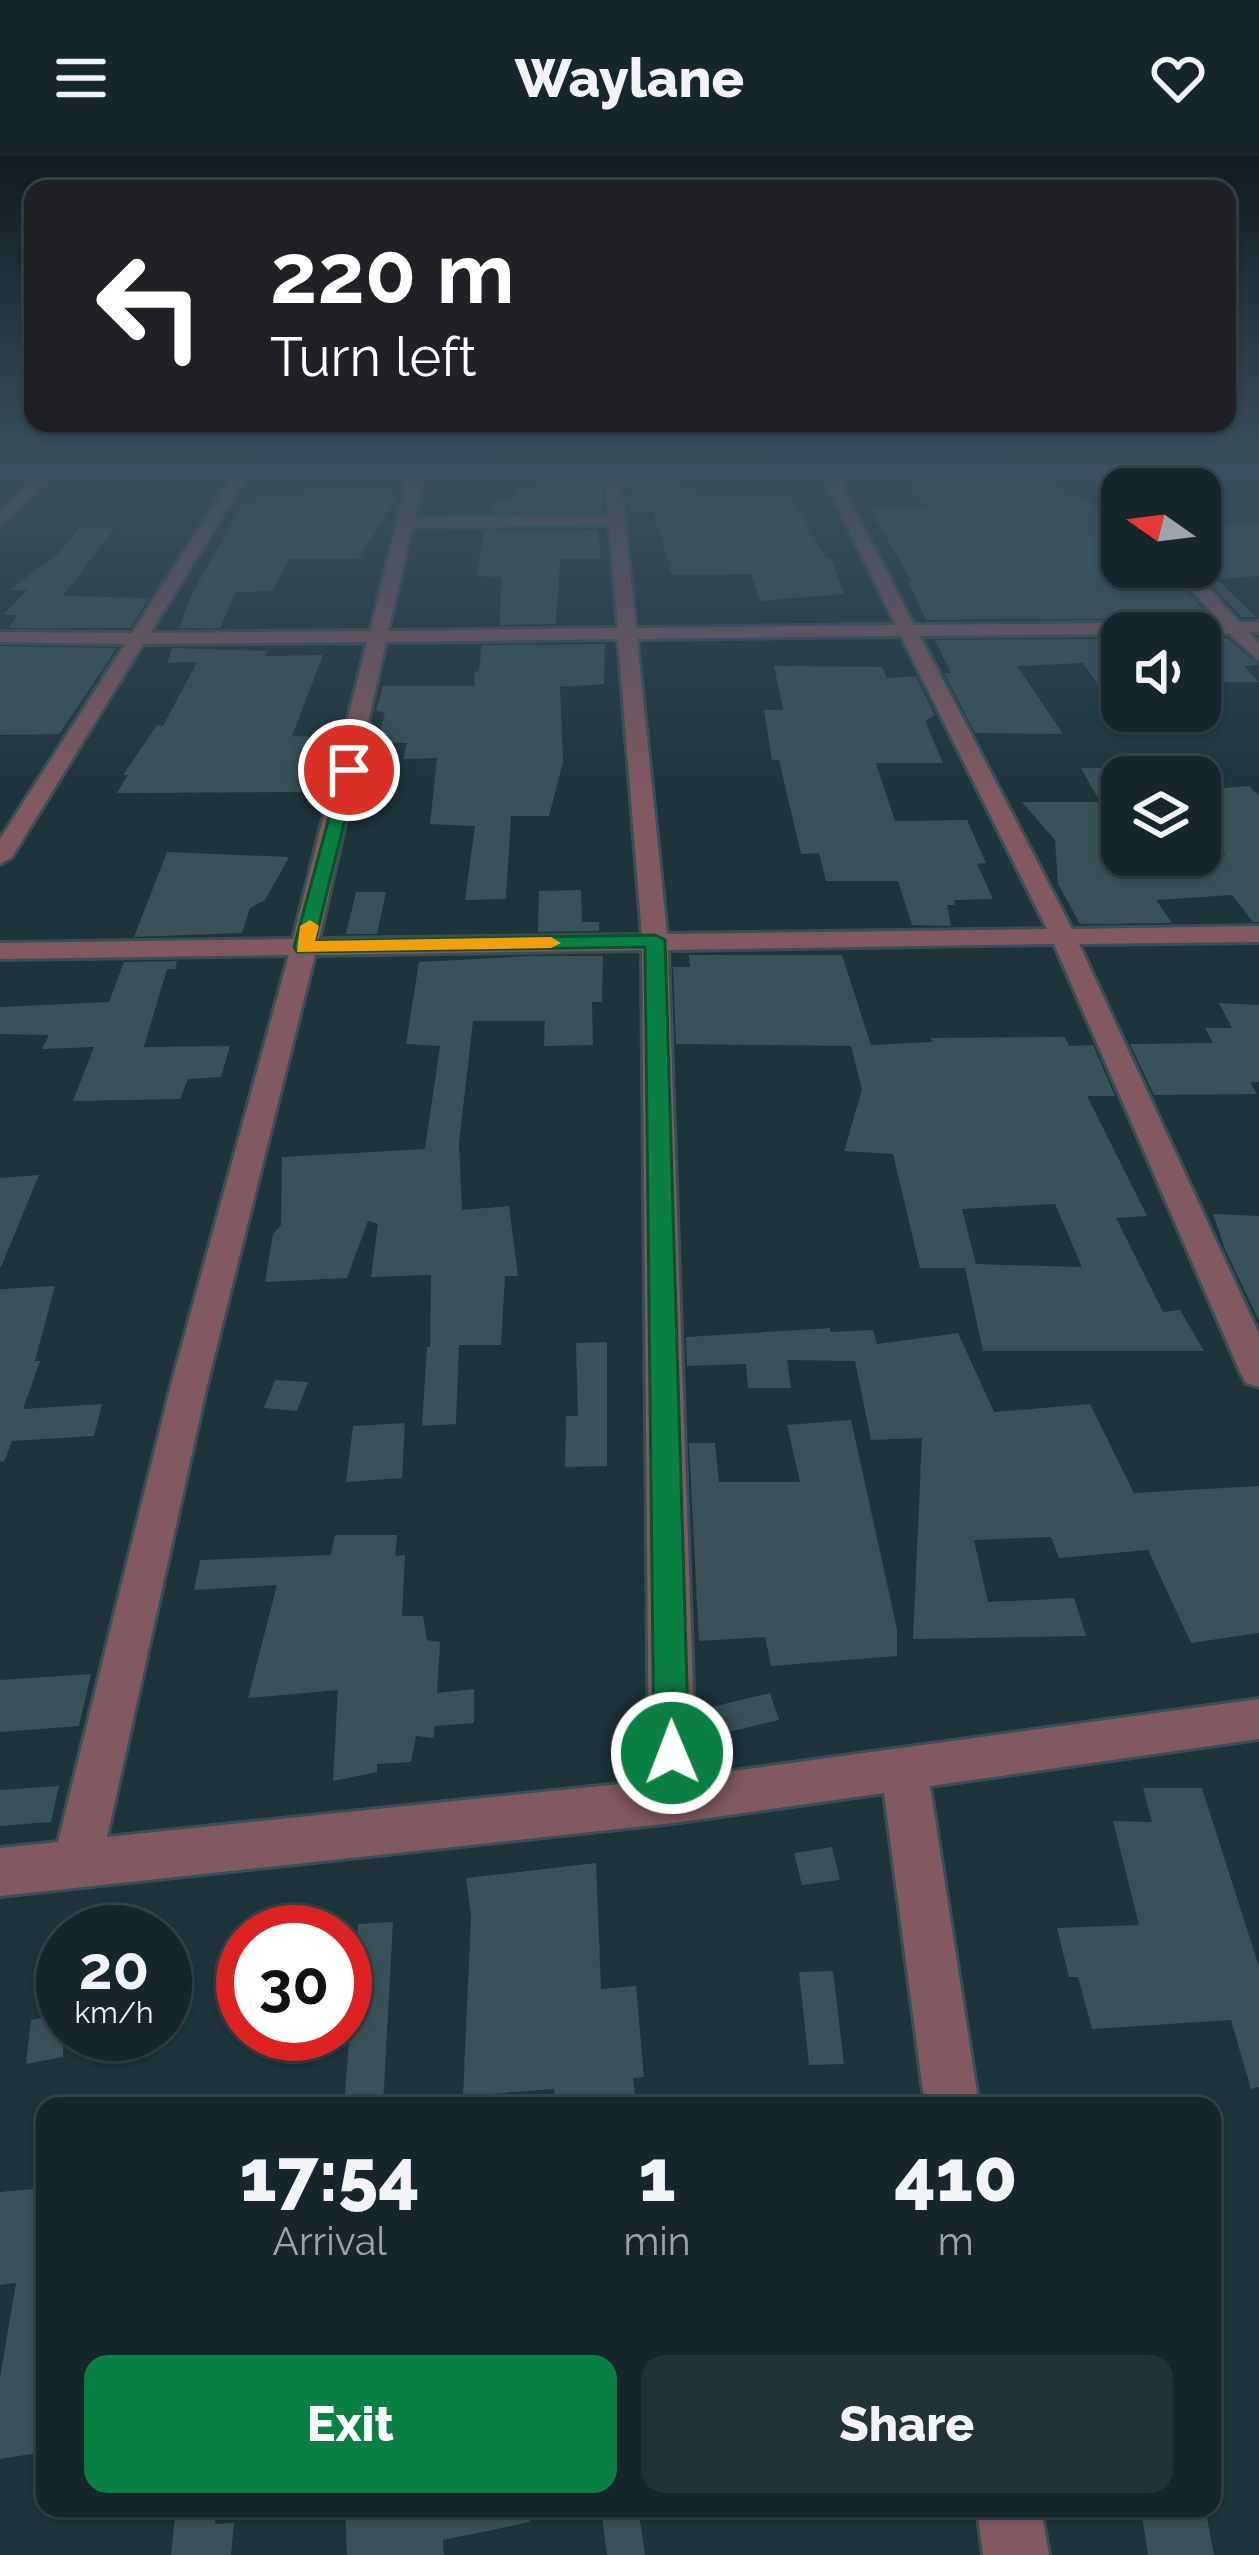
<!DOCTYPE html>
<style>
body{margin:0;font-family:Raleway,sans-serif;background:#223338;color:#f1f3f6;height:100vh;display:flex;flex-direction:column;font-size:45px;white-space:nowrap}
*{box-sizing:border-box;margin:0}
p{font-size:39px;color:#9da5a9}
.icon{flex:none;width:66px;height:66px;fill:none;stroke:currentColor;stroke-width:2;stroke-linecap:round;stroke-linejoin:round}
.map{position:relative;flex:1;overflow:hidden}
.sheet{position:absolute;left:36px;top:1941px;width:1185px;height:420px;display:flex;flex-direction:column;background:#15272c;border-radius:24px;box-shadow:0 3px 9px #0004,0 0 0 3px #344448}
.sheet>*{flex:none}
.guide{position:absolute;left:24px;top:24px;width:1212px;height:252px;border-radius:24px;box-shadow:0 3px 9px #0004,0 0 0 3px #344448;background:#202124;color:#fff;overflow:hidden}
.needle{width:78px;rotate:284deg}
.buttons{position:absolute;left:1101px;top:312px;display:grid;gap:24px}
.buttons a{display:grid;place-items:center;width:120px;height:120px;border-radius:24px;background:#15272c;box-shadow:0 3px 9px #0004,0 0 0 3px #344448;font-size:60px}
.speed{position:absolute;left:36px;top:1749px;display:flex;gap:24px;font-size:60px;font-weight:700;text-align:center}
.speed>*{display:grid;place-content:center;width:156px;height:156px;border-radius:50%;background:#15272c;box-shadow:0 3px 9px #0004,0 0 0 3px #344448;line-height:1}
.speed small{font-size:30px;font-weight:400}
.speed .limit{border:18px solid #d22;background:#fff;color:#111}
.pin{position:absolute;display:grid;place-items:center;width:102px;height:102px;color:#fff;margin:-51px;border:6px solid #fff;border-radius:50%;box-shadow:0 3px 12px #0007}
.me{position:absolute;width:132px;margin:-66px;rotate:359deg;stroke-linejoin:round;filter:drop-shadow(0 0 9px #0008)}
.turn{display:flex;align-items:center;gap:42px;height:252px;padding:0 48px;font-size:54px}
.turn .icon{width:156px;height:156px;stroke-width:2.5}
.turn b{display:block;font-size:84px;line-height:102px}
.eta{display:flex;justify-content:space-evenly;align-items:center;height:204px;text-align:center}
.eta b{font-size:72px;font-weight:800;line-height:84px}
.button{display:flex;gap:24px;margin-top:auto;padding:24px 48px}
.button a{flex:1;height:138px;border-radius:24px;background:#0b8043;color:#fff;font-size:48px;font-weight:800;line-height:138px;text-align:center}
.button a+a{background:#223338;color:#f1f3f6}
header{display:flex;justify-content:space-between;align-items:center;height:156px;padding:0 48px;background:#15272c;font-size:54px;font-weight:800}
.map>svg:first-child{display:block}
.building{fill:#395258;fill-rule:evenodd}
.lines{fill:none;stroke-linecap:round;stroke-linejoin:round}
.minor-casing{stroke:#394f55;stroke-width:6}
.minor{fill:#825961;fill-rule:evenodd}
.route{fill:#0b8043;stroke:#07532c;stroke-width:3}
.slow{fill:#f59e0b}
</style>
<header><svg class="icon" aria-label="menu" viewBox="0 0 24 24"><path d="M4 6h16M4 12h16M4 18h16"/></svg>Waylane<svg class="icon" aria-label="heart" viewBox="0 0 24 24"><path d="M12 20l-8-8c-3-5 5-10 8-4 3-6 11-1 8 4z"/></svg></header>
<div class="map">
<svg width="1259" height="2399" viewBox="0 0 1259 2399">
<rect width="100%" height="100%" fill="#1c343a"/>
<g class="building">
<path d="M560,322h41l3,34 -115,1 3,-13h23v-12z"/>
<path d="M625,322l54,6 3,5 20,3 89,3 34,62h5l14,37 -84,7 -9,-27 -79,1 -19,-63 -24,1z"/>
<path d="M1042,322l53,28 27,30v31h46l42,51 -284,2 -18,-39h4l-42,-71 59,-1 -25,-29z"/>
<path d="M306,329l85,1 -3,9h11l-41,64h-69l-16,32 -37,1 -16,36h-41l11,-30 52,-95h12l2,-8 46,-2z"/>
<path d="M1259,368v52l-42,3 39,38h-15l-46,-50h5v-41z"/>
<path d="M80,371h35l-52,69 86,2 -19,30h-122l10,-13h-15l24,-25h-18l50,-37z"/>
<path d="M598,374l3,29h-41l-4,65 -56,1 1,-48 -25,-1 9,-45z"/>
<path d="M1200,482h27l32,27 -15,1 15,16h-59z"/>
<path d="M1122,483v45l-24,1 -15,-22 -66,3 46,68 -88,-1 -31,-60h7l-16,-33z"/>
<path d="M605,488l-1,40 -44,3 3,75 -14,54h-38l-5,83 -41,1 10,-74 -45,-2 7,-66 -34,1 4,-16h-30l8,-30 -9,-3 7,-24h92l-1,-14 5,-1 3,-26z"/>
<path d="M0,490l117,2 -58,86 -59,1z"/>
<path d="M172,492l96,3 -4,5 59,-1 -31,81 36,1 -22,55 -189,1 11,-18h-5l34,-50 6,1 34,-64 -30,1z"/>
<path d="M774,510l108,1 5,11 29,-2 19,39 -10,6 18,42h-67l19,58 72,-1 19,43 -9,1 16,35 -39,1 1,5h-8l4,21 -39,-1 -14,-44h-72l-7,-28 -18,1 -22,-94h-7l-8,-50h19z"/>
<path d="M1081,612h41v87h104l-26,-24v-41l49,-4 10,10v126h-6l-21,-27 -76,5 16,23 -92,1 -22,-40 -3,-44 -33,-38h78z"/>
<path d="M167,696l122,5 -24,43 -15,8 -8,25 -108,4z"/>
<path d="M581,734l1,32h17v9l-61,1 1,-41z"/>
<path d="M356,736h30l-9,42h-31z"/>
<path d="M689,799h153l29,90 61,-3 -1,-4 134,-1 4,9 24,-1 22,51h-28l60,120 -31,2 47,94 17,-2 24,41h-221l-18,-83h-45l-27,-114 -49,-3 18,-61 -11,-44h8l-183,-2 -3,-77h17zM1055,1048l27,63 -106,-3 -14,-55z"/>
<path d="M531,800h72l-1,46h-10l1,43 -49,1 1,-25h-72l-14,122 3,67 47,-4 9,70h-13l-4,69h-42l-3,79 -34,2 5,-79h3l1,-72 -60,2 7,-53 -10,-3 -21,57 -82,4 8,-48 8,-9 1,-68 143,-8 15,-103 -34,-2 13,-82z"/>
<path d="M177,805l-2,8h-8l-23,78 86,-1 -9,31 -33,2 -8,20 -107,2 21,-54 -52,2 7,-14 -49,-1v-27l109,-5 15,-40z"/>
<path d="M1219,847l40,2v77h-9l7,12 -103,1 -24,-51 83,-1 -8,-15h27z"/>
<path d="M39,1019l-38,92h-1v-89z"/>
<path d="M1213,1058l46,2v105l-34,-72z"/>
<path d="M55,1130l-20,75h5l-17,48 79,-5 -8,32 -82,5 -8,21 -4,-1v-172z"/>
<path d="M830,1172l1,4 42,-2 4,14 81,-11 36,79 96,-8 44,89 125,-7v147l-68,10 -43,-93 -89,8 -8,-21 -77,3 14,62 86,-4 12,38 -173,3 9,-201 -51,2 -16,-79 -68,-1 4,28h-43l-2,-24 -59,2 -1,-29z"/>
<path d="M607,1186v124l-42,1 1,-51h12l-2,-73z"/>
<path d="M275,1224l33,2 -11,29 -33,-3z"/>
<path d="M851,1264l46,209v27l-126,10 -6,-29 -66,4 -10,-198h26l4,39h81l-13,-57z"/>
<path d="M405,1267l-3,55 -56,4 7,-56z"/>
<path d="M335,1379h62l-2,21 10,-1 -3,61h21l4,24 13,2 -3,51 37,-4v34l-40,3v12l-18,-2 -5,26 -34,2v8l-44,9 5,-91 -90,8 29,-113 -83,5 6,-30 131,-5z"/>
<path d="M91,1518l-12,52 -79,6v-52z"/>
<path d="M770,1537l9,27 -58,14 -9,-27z"/>
<path d="M59,1630l-8,36 -51,4v-36z"/>
<path d="M1143,1632h59l57,179v120l-8,2 -20,-69 -139,9 -14,-52h-9l-12,-49 82,-3 -26,-104 39,1z"/>
<path d="M832,1691l8,33 -38,5 -8,-32z"/>
<path d="M596,1707l5,126 35,-3 8,91 -11,1 3,28h-80l-2,-17 -91,7 8,-180 -5,-38z"/>
<path d="M393,1766l-10,184h-39l14,-182z"/>
<path d="M833,1815l11,93 -35,1 -10,-93z"/>
<path d="M63,1858v43l-37,7 5,-44z"/>
<path d="M45,2032v264l-45,7v-81l16,-95 -16,2v-93z"/>
<path d="M176,2352h40l-1,16 19,-1 -3,32h-60z"/>
<path d="M345,2352h184l1,14 -87,18 1,15h-97z"/>
<path d="M601,2352h37l7,47h-38z"/>
<path d="M1141,2352h64l9,47h-66z"/>
</g>
<g class="lines">
<g class="minor-casing">
<g id="minor">
<path d="M0,312h1259v4l-158,1 21,22v13l-36,-35h-251l79,152 306,-3 -48,-55h17l50,55h20v10h-10l10,12v17l-30,-28 -309,3 152,293 187,-3v16l-180,2 180,390v53l-13,-4 -5,-9 -187,-430 -386,6 28,826 563,-77v40l-329,47 49,320h-54l-41,-313 -211,30 -673,73v-48l58,-6 113,-457 118,-430 -289,4v-16l293,-4 74,-297 -224,2 -131,213 -12,7v-25l125,-195 -125,-2v-10l132,1 102,-158h-180l-54,50v-13l38,-37h-38zM821,317l75,152 -260,3 -16,-154zM409,318l-39,157 -220,2 98,-158zM424,318h181l4,42 -195,2zM609,369l9,103 -230,3 24,-103zM901,480l146,293 -380,5 -30,-295zM618,483l24,296 -323,4 67,-297zM642,794l7,831 -542,56 100,-452 108,-430z"/>
<path d="M977,2352h64l8,47h-66z"/>
</g>
</g>
<use href="#minor" class="minor"/>
</g>
<linearGradient id="sky" x2="0" y2="1"><stop stop-color="#0f1d20"/><stop offset="0.48" stop-color="#3a5060"/><stop offset="1" stop-color="#3a5060" stop-opacity="0"/></linearGradient>
<rect width="1259" height="648" fill="url(#sky)"/>
<path class="route" d="M343,610l14,4 -42,171 340,-6 10,5 24,813 -5,11 -12,5 -13,-5 -5,-11 -9,-806 -348,5 -3,-5z"/>
<path class="slow" d="M310,764l9,6 -4,15 236,-4 10,6 -10,5 -254,4 3,-26z"/>
</svg>
<div class="buttons">
<a><svg class="needle" viewBox="-14 -14 28 28"><path d="M0-13l5 13h-10z" fill="#e53935"/><path d="M0 13l5-13h-10z" fill="#9da5a9"/></svg></a>
<a><svg class="icon" aria-label="sound" viewBox="0 0 24 24"><path d="M4 9h4l5-4v14l-5-4H4zM17 9q2 3 0 6"/></svg></a>
<a><svg class="icon" aria-label="layers" viewBox="0 0 24 24"><path d="M12 4l9 5-9 5-9-5zM3 14l9 5 9-5"/></svg></a>
</div>
<div class="speed"><div>20<small>km/h</small></div><div class="limit">30</div></div>
<div class="pin" style="left:349px;top:614px;background:#d93025"><svg class="icon" aria-label="arrive" viewBox="0 0 24 24"><path d="M6 21V4h12l-3 4 3 4H6"/></svg></div>
<svg class="me" style="left:672px;top:1597px" viewBox="-20 -20 40 40"><circle r="17" fill="#0b8043" stroke="#fff" stroke-width="3"/><path d="M0-11L8 9 0 5-8 9z" fill="#fff"/></svg>
<div class="guide">
<div class="turn"><svg class="icon" aria-label="left" viewBox="0 0 24 24"><path d="M17 20v-9H6M10 6l-5 5 5 5"/></svg><div><b>220 m</b>Turn left</div></div>
</div>
<section class="sheet">
<div class="eta">
<div><b>17:54</b><p>Arrival</p></div>
<div><b>1</b><p>min</p></div>
<div><b>410</b><p>m</p></div>
</div>
<div class="button"><a>Exit</a><a>Share</a></div>
</section>
</div>
